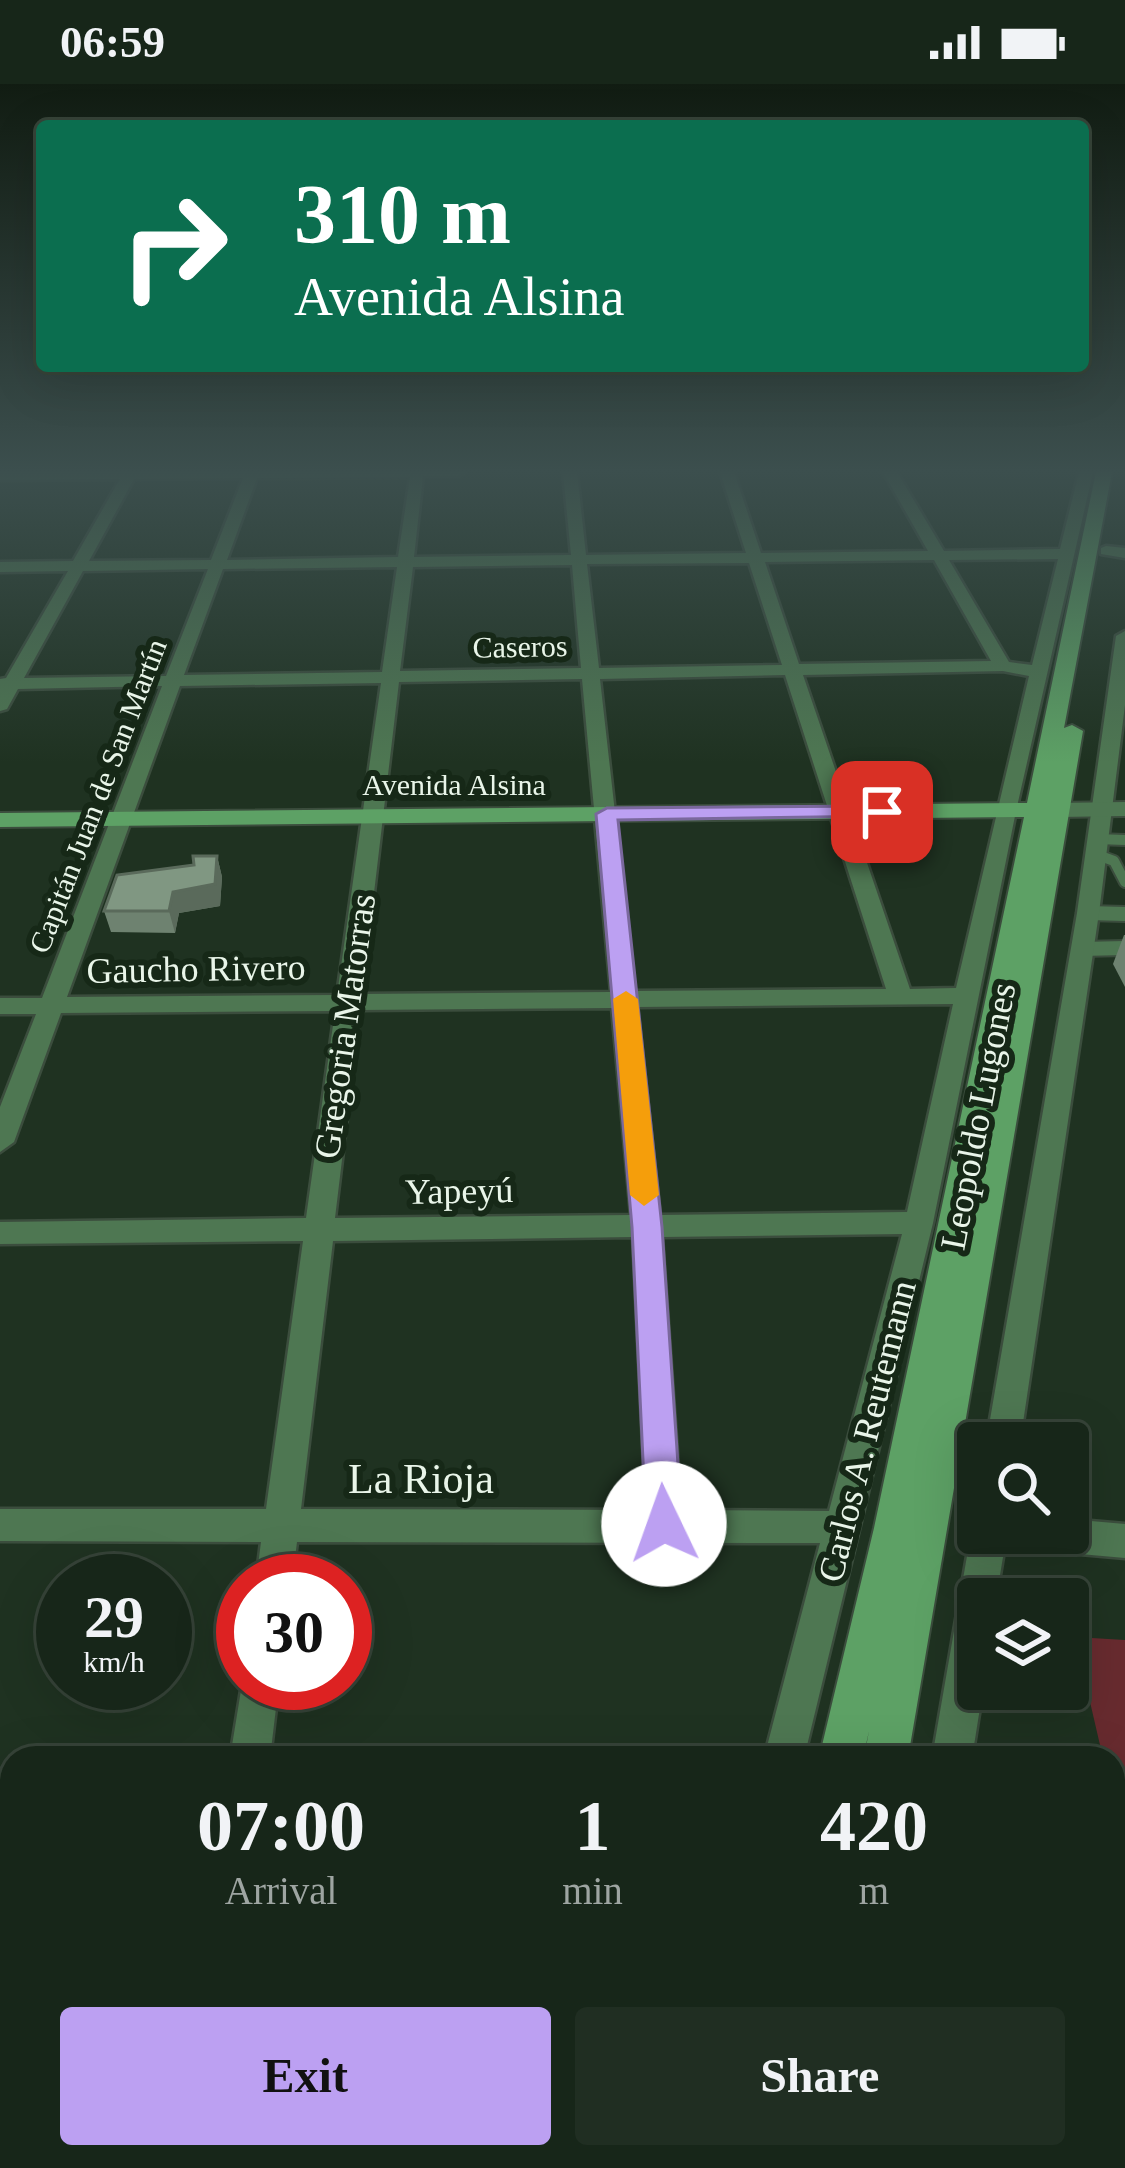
<!DOCTYPE html>
<meta charset="utf-8">
<style>
body{margin:0;font-family:Georgia,serif;background:#202e22;color:#f1f3f6;height:100vh;display:flex;flex-direction:column;font-size:45px;white-space:nowrap}
*{box-sizing:border-box;margin:0}
p{font-size:39px;color:#9ea5a2}
.icon{flex:none;width:66px;height:66px;fill:none;stroke:currentColor;stroke-width:2;stroke-linecap:round;stroke-linejoin:round}
.map{position:relative;flex:1;overflow:hidden}
.drawer{position:absolute;left:0px;top:1662px;width:1125px;height:423px;display:flex;flex-direction:column;background:#172619;border-radius:36px 36px 0 0;box-shadow:0 12px 48px #0002,0 0 0 3px #364338}
.drawer>*{flex:none}
.top-card{position:absolute;left:36px;top:36px;width:1053px;height:252px;border-radius:12px;box-shadow:0 12px 48px #0002,0 0 0 3px #364338;background:#0b6e4f;color:#fff;overflow:hidden}
.controls{position:absolute;left:957px;top:1338px;display:grid;gap:24px}
.controls a{display:grid;place-items:center;width:132px;height:132px;border-radius:12px;background:#172619;box-shadow:0 12px 48px #0002,0 0 0 3px #364338;font-size:60px}
.speed{position:absolute;left:36px;top:1470px;display:flex;gap:24px;font-size:60px;font-weight:700;text-align:center}
.speed>*{display:grid;place-content:center;width:156px;height:156px;border-radius:50%;background:#172619;box-shadow:0 12px 48px #0002,0 0 0 3px #364338;line-height:1}
.speed small{font-size:30px;font-weight:400}
.speed .limit{border:18px solid #d22;background:#fff;color:#111}
.pin{position:absolute;display:grid;place-items:center;width:102px;height:102px;color:#fff;margin:-51px;border-radius:24px;box-shadow:0 6px 18px #0006}
.me{position:absolute;width:132px;margin:-66px;rotate:357deg;stroke-linejoin:round;filter:drop-shadow(0 0 9px #0008)}
.turn{display:flex;align-items:center;gap:42px;height:252px;padding:0 60px;font-size:54px}
.turn .icon{width:156px;height:156px;stroke-width:2.5}
.turn b{display:block;font-size:84px;line-height:102px}
.eta{display:flex;justify-content:space-evenly;align-items:center;height:204px;text-align:center}
.eta b{font-size:72px;font-weight:700;line-height:84px}
.primary-button{display:flex;gap:24px;margin-top:auto;padding:24px 60px}
.primary-button a{flex:1;height:138px;border-radius:12px;background:#bca0f2;color:#111;font-size:48px;font-weight:700;line-height:138px;text-align:center}
.primary-button a+a{background:#202e22;color:#f1f3f6}
.status{display:flex;justify-content:space-between;align-items:center;height:84px;padding:0 60px;background:#172619;direction:ltr}
.status svg{height:33px;fill:currentColor}
.map>svg:first-child{display:block}
.green{fill:#682b2f}
.lines{fill:none;stroke-linecap:round;stroke-linejoin:round}
.service-far1-casing{stroke:#3b4d3d;stroke-width:14}
.service-casing{stroke:#3b4d3d;stroke-width:18}
.minor-casing{stroke:#3b4d3d;stroke-width:5}
.tertiary-casing{stroke:#3b4d3d;stroke-width:4}
.secondary-casing{stroke:#3b4d3d;stroke-width:4}
.service-far1{stroke:#4e7752;stroke-width:10}
.service{stroke:#4e7752;stroke-width:14}
.minor{fill:#4e7752;fill-rule:evenodd}
.tertiary{fill:#4e7752;fill-rule:evenodd}
.secondary{fill:#5da165;fill-rule:evenodd}
.wall{fill:#6e8270}
.shaded-wall{fill:#5a6a5b}
.building{fill:#809782;stroke:#5a6a5b;stroke-width:3}
.route{fill:#bca0f2;stroke:#7a689d;stroke-width:3}
.slow{fill:#f59e0b}
.labels{text-anchor:middle;stroke-width:12;stroke-linejoin:round;paint-order:stroke}
.far-street-label{font-size:30px;fill:#e9f5e9;stroke:#162817}
.street-label{font-size:36px;fill:#e9f5e9;stroke:#162817}
.near-street-label{font-size:42px;fill:#e9f5e9;stroke:#162817}
</style>
<div class="status"><b>06:59</b><svg viewBox="0 0 49 12"><path d="M0 12V9h3v3zM5 12V6h3v6zM10 12V3h3v9zM15 12V0h3v12zM26 1h20v11H26zM47 4h2v5h-2z"/></svg></div>
<div class="map">
<svg width="1125" height="2084" viewBox="0 0 1125 2084">
<rect width="100%" height="100%" fill="#1f3221"/>
<path class="green" d="M1075,1553l50,3v212l-12,-51v-43h-10z"/>
<g class="lines">
<g class="service-far1-casing">
<g id="service-far1">
<path d="M1097,755l28,1"/>
<path d="M1095,770l19,7 11,21"/>
<path d="M1088,829l21,1"/>
</g>
</g>
<g class="service-casing">
<g id="service">
<path d="M1088,829l37,1"/>
<path d="M1081,865l44,-1"/>
</g>
</g>
<g class="minor-casing">
<g id="minor">
<path d="M0,388h465l-7,4h-35l-9,81 157,-2 -8,-83h14l9,83 160,-2 -26,-81h14l27,81 167,-2 -45,-79h14l47,79 116,-2 19,-77h14l-77,339 -83,412 -129,535h-40l56,-215 -523,-1 -5,39h-36l5,-39 -261,-1v-32h266l37,-268 -303,3v-22l306,-4 29,-207 -274,2 -47,129 -14,10v-45l36,-93h-36v-16h42l120,-312 -144,3 -11,20 -7,2v-32l6,-1 62,-107 -68,1v-10l73,-1 47,-82 -120,1zM410,393l-12,80 -171,3 30,-82zM243,394l-32,82 -122,1 45,-82zM1058,475l-26,106 -23,-3 -60,-102zM934,476l57,101 -192,3 -34,-102zM749,479l33,102 -183,3 -12,-104zM572,481l9,103 -181,3 13,-104zM397,483l-15,105 -198,3 39,-106zM208,485l-42,107 -142,2 59,-107zM1003,587l26,5 -73,312 -46,1 -107,-314zM785,591l101,314 -251,2 -35,-312zM582,595l29,313 -249,2 37,-312zM381,599l-44,312 -270,2 113,-311zM953,920l-46,208 -247,3 -23,-208zM612,924l19,207 -296,3 25,-208zM902,1150l-73,277 -148,-1 -19,-273zM633,1153l13,273 -345,-1 32,-268z"/>
<path d="M1106,462l19,2v10l-24,-4v-6z"/>
<path d="M1125,547v74l-26,208 -79,530h-34l91,-530 39,-277z"/>
<path d="M1068,1435l57,5v34l-90,-8 -12,-5 -6,-12h51z"/>
<path d="M978,1437v12h29l-11,66h-18v90h5l-11,69h-40l39,-225z"/>
<path d="M243,1594v5h36l-9,75h-40z"/>
<rect x="0" y="2023" width="12" height="48"/>
<path d="M173,2073h48l-2,11h-48z"/>
<path d="M661,2073h48l-2,11h-48z"/>
<path d="M863,2073h48l-1,11h-48z"/>
</g>
</g>
<g class="tertiary-casing">
<path id="tertiary" d="M1125,718v14l-68,1 -11,-7 11,-7z"/>
</g>
<g class="secondary-casing">
<g id="secondary">
<path d="M1096,388h16l-48,256 8,-3 11,6 -175,1027h-44l5,-27 -6,27h-44l55,-230 150,-711 -1024,10v-14l1027,-10z"/>
<path d="M722,2073h54l-2,11h-54z"/>
<path d="M784,2073h54l-2,11h-54z"/>
</g>
</g>
<use href="#service-far1" class="service-far1"/>
<use href="#service" class="service"/>
<use href="#minor" class="minor"/>
<use href="#tertiary" class="tertiary"/>
<use href="#secondary" class="secondary"/>
</g>
<g class="wall">
<path d="M217,772l5,21 -2,29 -41,7 -4,20 -64,-1 -7,-21 90,-46z"/>
<path d="M1124,851h1v52l-12,-23z"/>
</g>
<path class="shaded-wall" d="M217,772l5,21 -2,29 -41,7 -4,20 -6,-22 4,-19z"/>
<path class="building" d="M193,772h24l-2,28 -42,8 -4,19h-65l13,-36 77,-10z"/>
<linearGradient id="sky" x2="0" y2="1"><stop stop-color="#111c12"/><stop offset="0.57" stop-color="#3c4f4e"/><stop offset="1" stop-color="#3c4f4e" stop-opacity="0"/></linearGradient>
<rect width="1125" height="679" fill="url(#sky)"/>
<path class="route" d="M882,722l10,6 -3,4 -271,4 44,407 20,297 -6,11 -12,5 -13,-5 -5,-11 -14,-297 -36,-413 11,-6z"/>
<path class="slow" d="M626,907l12,8 21,196 -15,11 -14,-11 -17,-196z"/>
<g class="labels">
<g class="far-street-label">
<text transform="translate(520 563) rotate(-1)" y="10">Caseros</text>
<text x="454" y="711">Avenida Alsina</text>
<text transform="translate(98 712) rotate(-69)" y="10">Capitán Juan de San Martín</text>
</g>
<g class="street-label">
<text transform="translate(196 884) rotate(-1)" y="13">Gaucho Rivero</text>
<text transform="translate(344 942) rotate(-82)" y="13">Gregoria Matorras</text>
<text transform="translate(977 1032) rotate(-79)" y="13">Leopoldo Lugones</text>
<text transform="translate(459 1106) rotate(-1)" y="13">Yapeyú</text>
<text transform="translate(866 1347) rotate(-76)" y="13">Carlos A. Reutemann</text>
</g>
<g class="near-street-label">
<text x="421" y="1409">La Rioja</text>
</g>
</g>
</svg>
<div class="controls">
<a><svg class="icon" aria-label="search" viewBox="0 0 24 24"><circle cx="10" cy="10" r="6"/><path d="M15 15l6 6"/></svg></a>
<a><svg class="icon" aria-label="layers" viewBox="0 0 24 24"><path d="M12 4l9 5-9 5-9-5zM3 14l9 5 9-5"/></svg></a>
</div>
<div class="speed"><div>29<small>km/h</small></div><div class="limit">30</div></div>
<div class="pin" style="left:882px;top:728px;background:#d93025"><svg class="icon" aria-label="arrive" viewBox="0 0 24 24"><path d="M6 21V4h12l-3 4 3 4H6"/></svg></div>
<svg class="me" style="left:664px;top:1440px" viewBox="-20 -20 40 40"><circle r="19" fill="#fff"/><path d="M0-13L10 11 0 6-10 11z" fill="#bca0f2"/></svg>
<div class="top-card">
<div class="turn"><svg class="icon" aria-label="right" viewBox="0 0 24 24"><path d="M7 20v-9h11M14 6l5 5-5 5"/></svg><div><b>310 m</b>Avenida Alsina</div></div>
</div>
<section class="drawer">
<div class="eta">
<div><b>07:00</b><p>Arrival</p></div>
<div><b>1</b><p>min</p></div>
<div><b>420</b><p>m</p></div>
</div>
<div class="primary-button"><a>Exit</a><a>Share</a></div>
</section>
</div>
